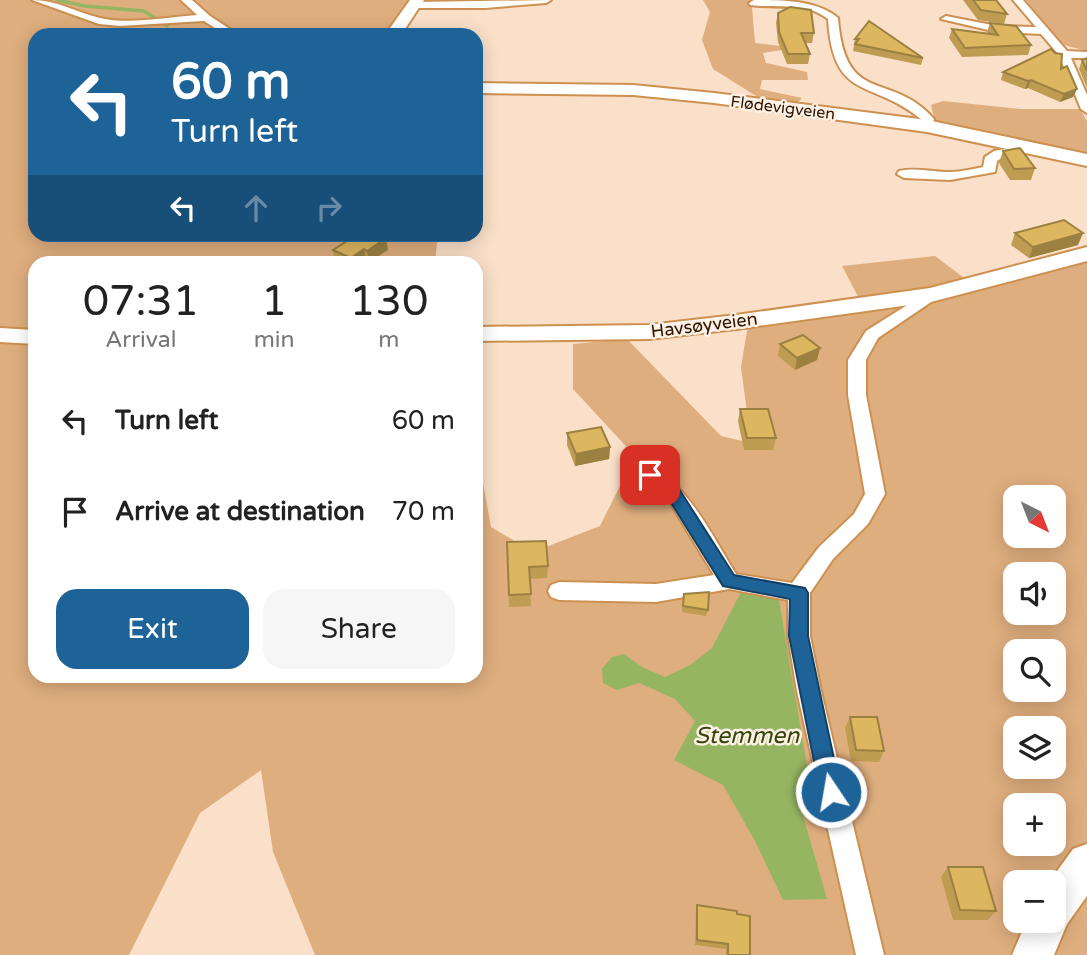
<!DOCTYPE html>
<meta charset="utf-8">
<style>
body{margin:0;font-family:"Varela Round",sans-serif;background:#f6f6f6;color:#222;height:100vh;display:flex;flex-direction:column;font-size:26px;white-space:nowrap}
*{box-sizing:border-box;margin:0}
p{font-size:23px;color:#767676}
.icon{flex:none;width:38px;height:38px;fill:none;stroke:currentColor;stroke-width:2;stroke-linecap:round;stroke-linejoin:round}
.map{position:relative;flex:1;overflow:hidden}
.panel{position:absolute;left:28px;top:256px;width:455px;height:427px;display:flex;flex-direction:column;background:#fff;border-radius:21px;box-shadow:0 4px 18px #0003}
.panel>*{flex:none}
.top-card{position:absolute;left:28px;top:28px;width:455px;height:214px;border-radius:21px;box-shadow:0 4px 18px #0003;background:#1e6398;color:#fff;overflow:hidden}
.needle{width:46px;rotate:138deg}
.buttons{position:absolute;left:1003px;top:485px;display:grid;gap:14px}
.buttons a{display:grid;place-items:center;width:63px;height:63px;border-radius:14px;background:#fff;box-shadow:0 4px 18px #0003;font-size:35px}
.pin{position:absolute;display:grid;place-items:center;width:60px;height:60px;color:#fff;margin:-30px;border-radius:14px;box-shadow:0 4px 10px #0006}
.me{position:absolute;width:77px;margin:-38px;rotate:348deg;stroke-linejoin:round;filter:drop-shadow(0 0 5px #0008)}
.turn{display:flex;align-items:center;gap:24px;height:147px;padding:0 28px;font-size:32px}
.turn .icon{width:91px;height:91px;stroke-width:2.5}
.turn b{display:block;font-size:49px;line-height:60px}
.lanes{display:flex;align-items:center;height:66px;padding:0 28px;background:#0003;justify-content:center;gap:35px;direction:ltr}
.lanes .off{opacity:.35}
.eta{display:flex;justify-content:space-evenly;align-items:center;height:119px;text-align:center}
.eta b{font-size:42px;font-weight:600;line-height:49px}
.cta{display:flex;gap:14px;margin-top:auto;padding:14px 28px}
.cta a{flex:1;height:80px;border-radius:21px;background:#1e6398;color:#fff;font-size:28px;font-weight:600;line-height:80px;text-align:center}
.cta a+a{background:#f6f6f6;color:#222}
ul{padding:0;list-style:none}
li{display:flex;align-items:center;gap:21px;height:91px;padding:0 28px}
li div{flex:1}
li b{display:block;font-size:26px}
li em{font-style:normal}
.map>svg:first-child{display:block}
.green{fill:#dfae7e;fill-rule:evenodd}
.water{fill:#96b562}
.lines{fill:none;stroke-linecap:round;stroke-linejoin:round}
.stream{stroke:#96b562;stroke-width:3.5}
.street-casing{stroke:#cd9050;stroke-width:4}
.secondary-casing{stroke:#cd9050;stroke-width:4}
.street{fill:#fff;fill-rule:evenodd}
.secondary{fill:#fff;fill-rule:evenodd}
.wall{fill:#be9d52}
.shaded-wall{fill:#9b8042}
.building{fill:#ddb75f;stroke:#9b8042;stroke-width:2}
.route{fill:#1e6398;stroke:#144063;stroke-width:2}
.labels{text-anchor:middle;stroke-width:5;stroke-linejoin:round;paint-order:stroke}
.far-street-label{font-size:16px;fill:#2c1500;stroke:#fdf0e4}
.street-label{font-size:18px;fill:#2c1500;stroke:#fdf0e4}
.near-water-label{font-size:23px;font-style:italic;fill:#344708;stroke:#fdf0e4}
</style>
<div class="map">
<svg width="1087" height="955" viewBox="0 0 1087 955">
<rect width="100%" height="100%" fill="#fae0c8"/>
<g class="green">
<path d="M0,0h413l-21,35h-357v199l403,1 -3,27h-400v414h441v-232l15,83 42,25 67,-26 35,-70 -62,-67v-45l54,-5 94,97 30,7 -10,-76 7,-42 115,-19 -21,-40 93,-10 41,31 111,-25v693h-772l-42,-103 -12,-82 -61,43 -71,142h-129zM1015,497h39v39h-39zM1015,574h39v38h-39zM1015,651h39v39h-39zM1015,728h39v38h-39zM1015,805h39v39h-39zM1015,882h39v38h-39z"/>
<path d="M703,0h56l-7,7 3,36 33,4v2l-25,4 3,10 41,9 1,8h-46l-2,9 42,9 -5,5 -36,-4 -48,-30 -11,-29 8,-28z"/>
<path d="M1026,0h61v51l-27,-7z"/>
<path d="M943,101l78,8h59l7,12v34l-115,-26 -33,-4 -4,-4 -4,-16z"/>
</g>
<path class="water" d="M741,592l38,8 32,189 -9,23 25,87 -44,1 -28,-59 -32,-56 -49,-25 21,-39 -20,-22 -36,-16 -22,7 -14,-7 -1,-14 10,-12 12,-3 18,13 23,10 25,-12 22,-17z"/>
<g class="lines">
<path class="stream" d="M57,0l28,6 59,5 23,15"/>
<g class="street-casing">
<g id="street">
<path d="M32,0c24,0 44,12 68,18 30,7 66,-1 97,-3l-16,-15h11l18,16 29,19h-13l-22,-14 -84,5 -21,-2z"/>
<path d="M551,0l-5,3 -61,5h-70l-5,-3 5,-3z"/>
<path d="M754,0c28,0 63,0 84,18 7,90 52,51 96,101l-3,10h-8l-1,-9c-50,-42 -89,-17 -94,-101 -24,-18 -51,-10 -78,-14l-1,-2z"/>
<path d="M1013,0h10l44,51 20,1v6h-16l16,37v18l-6,-4 -22,-54 -18,-21 -44,-2 -56,-13 5,-3 51,10 39,1z"/>
<path d="M1028,145l7,4 -2,3 -30,5 -6,4 -2,11 -45,8 -46,-2 -7,-4 2,-3c18,-4 33,1 51,1 11,0 22,-3 33,-5l2,-10 9,-6z"/>
<path d="M931,290l6,2 2,3 -2,3 -59,40 -12,22v35l19,99 -17,30 -35,35 -23,34v43l11,55 63,264h-28l-59,-264 -9,-55v-36l-59,-11 -73,13 -97,-2 -8,-3 -3,-6 3,-6 8,-3 97,2 58,-9 -47,-77 -41,-27 -3,-5 3,-5 7,-2c52,16 76,72 103,115l56,9 27,-36 35,-33 11,-20 -17,-99v-35l18,-29z"/>
</g>
</g>
<g class="secondary-casing">
<g id="secondary">
<path d="M410,0h14l-23,35h-16z"/>
<path d="M476,83l157,2 81,8 213,27 160,34v12l-160,-34 -213,-29 -81,-8 -157,-2z"/>
<path d="M1087,247v14l-156,41 -195,27 -87,10 -173,2v-14l173,-2 87,-10 194,-27z"/>
<path d="M0,328l35,2v14l-35,-2z"/>
<path d="M1087,844v52l-20,28 -13,31h-42l15,-35h27v-38h-5l24,-33z"/>
</g>
</g>
<use href="#street" class="street"/>
<use href="#secondary" class="secondary"/>
</g>
<g class="wall">
<path d="M963,0h33l11,14 -3,10 -26,-4z"/>
<path d="M778,13l36,20 -2,10h-7l5,11 -2,10h-21l-9,-22 -2,-19z"/>
<path d="M869,21l54,37 -2,7 -68,-14 2,-12z"/>
<path d="M990,23l41,22 -3,10 -66,2 -13,-19 3,-9 36,5 -1,-2z"/>
<path d="M1087,58v30l-8,-19 3,-9z"/>
<path d="M1061,69l16,20 -4,8 -13,5 -32,-14 -3,1 -24,-9 2,-8z"/>
<path d="M1003,151l32,17 -4,12h-21l-11,-17z"/>
<path d="M1015,233l63,12 -49,13 -18,-13z"/>
<path d="M333,250h55l-19,12 -3,-1 -2,1h-29z"/>
<path d="M780,344l40,4 -3,12 -22,10 -17,-14z"/>
<path d="M740,409l36,29 -3,12h-29l-6,-29z"/>
<path d="M567,433l43,14 -1,12 -34,7 -8,-21z"/>
<path d="M507,542l41,24 -1,12 -17,1 1,27 -22,1z"/>
<path d="M684,594l24,16 -2,6 -24,-4z"/>
<path d="M850,717l34,34 -5,11 -28,-1 -6,-33z"/>
<path d="M948,867l48,44 -8,9h-35l-12,-43z"/>
<path d="M697,905l40,9 13,41h-24v-6l-31,-4 1,-35z"/>
</g>
<g class="shaded-wall">
<path d="M1031,80l-3,8 -3,1 3,-8z"/>
<path d="M1077,89l-4,8 -13,5 4,-8z"/>
<path d="M1083,233l-5,12 -49,13 4,-11z"/>
<path d="M386,238l2,12 -19,12 -2,-11z"/>
<path d="M364,249l2,12 -2,1h-13v-4z"/>
<path d="M820,348l-3,12 -22,10 2,-12z"/>
<path d="M610,447l-1,12 -34,7 1,-12z"/>
</g>
<g class="building">
<path d="M973,0h23l11,14 -26,-4z"/>
<path d="M790,7l21,3 3,23h-13l9,21h-22l-9,-22 -1,-19z"/>
<path d="M869,21l54,37 -68,-14 4,-5h-4z"/>
<path d="M990,23l26,3 15,19 -66,3 -13,-19 46,6z"/>
<path d="M1051,49l4,4 7,1 -1,15 6,-3 10,23 -13,5 -33,-14 -3,1 -25,-9z"/>
<path d="M1087,58v13l-5,-11z"/>
<path d="M1020,148l15,20 -21,1 -11,-18z"/>
<path d="M1064,220l19,13 -50,14 -18,-14z"/>
<path d="M358,234h20l8,4 -19,13 -3,-2 -13,9 -18,-8z"/>
<path d="M803,335l17,13 -23,10 -17,-14z"/>
<path d="M740,409h28l8,29h-29z"/>
<path d="M601,427l9,20 -34,7 -9,-21z"/>
<path d="M546,541l2,25 -19,1 2,27 -22,1 -2,-53z"/>
<path d="M709,592l-1,18 -25,-4 1,-12z"/>
<path d="M850,717h27l7,34 -28,-1z"/>
<path d="M948,867h35l13,44 -36,-1z"/>
<path d="M697,905l40,6v3l13,2v39h-22v-11l-31,-4z"/>
</g>
<path class="route" d="M650,469l29,20 55,86 71,13 3,5v43l33,156 -3,7 -7,3 -8,-3 -3,-7 -31,-156 1,-37 -67,-13 -55,-88 -23,-19 -3,-4z"/>
<g class="labels">
<g class="far-street-label">
<text transform="translate(783 107) rotate(7)" y="6">Flødevigveien</text>
</g>
<g class="street-label">
<text transform="translate(704 325) rotate(-7)" y="6">Havsøyveien</text>
</g>
<g class="near-water-label">
<text x="747" y="743">Stemmen</text>
</g>
</g>
</svg>
<div class="buttons">
<a><svg class="needle" viewBox="-14 -14 28 28"><path d="M0-13l5 13h-10z" fill="#e53935"/><path d="M0 13l5-13h-10z" fill="#767676"/></svg></a>
<a><svg class="icon" aria-label="sound" viewBox="0 0 24 24"><path d="M4 9h4l5-4v14l-5-4H4zM17 9q2 3 0 6"/></svg></a>
<a><svg class="icon" aria-label="search" viewBox="0 0 24 24"><circle cx="10" cy="10" r="6"/><path d="M15 15l6 6"/></svg></a>
<a><svg class="icon" aria-label="layers" viewBox="0 0 24 24"><path d="M12 4l9 5-9 5-9-5zM3 14l9 5 9-5"/></svg></a>
<a>+</a>
<a>−</a>
</div>
<div class="pin" style="left:650px;top:475px;background:#d93025"><svg class="icon" aria-label="arrive" viewBox="0 0 24 24"><path d="M6 21V4h12l-3 4 3 4H6"/></svg></div>
<svg class="me" style="left:831px;top:792px" viewBox="-20 -20 40 40"><circle r="17" fill="#1e6398" stroke="#fff" stroke-width="3"/><path d="M0-11L8 9 0 5-8 9z" fill="#fff"/></svg>
<div class="top-card">
<div class="turn"><svg class="icon" aria-label="left" viewBox="0 0 24 24"><path d="M17 20v-9H6M10 6l-5 5 5 5"/></svg><div><b>60 m</b>Turn left</div></div>
<div class="lanes"><svg class="icon" aria-label="left" viewBox="0 0 24 24"><path d="M17 20v-9H6M10 6l-5 5 5 5"/></svg><svg class="icon off" aria-label="ahead" viewBox="0 0 24 24"><path d="M12 20V5M6 11l6-6 6 6"/></svg><svg class="icon off" aria-label="right" viewBox="0 0 24 24"><path d="M7 20v-9h11M14 6l5 5-5 5"/></svg></div>
</div>
<section class="panel">
<div class="eta">
<div><b>07:31</b><p>Arrival</p></div>
<div><b>1</b><p>min</p></div>
<div><b>130</b><p>m</p></div>
</div>
<ul>
<li><svg class="icon" aria-label="left" viewBox="0 0 24 24"><path d="M17 20v-9H6M10 6l-5 5 5 5"/></svg><div><b>Turn left</b></div><em>60 m</em></li>
<li><svg class="icon" aria-label="arrive" viewBox="0 0 24 24"><path d="M6 21V4h12l-3 4 3 4H6"/></svg><div><b>Arrive at destination</b></div><em>70 m</em></li>
</ul>
<div class="cta"><a>Exit</a><a>Share</a></div>
</section>
</div>
